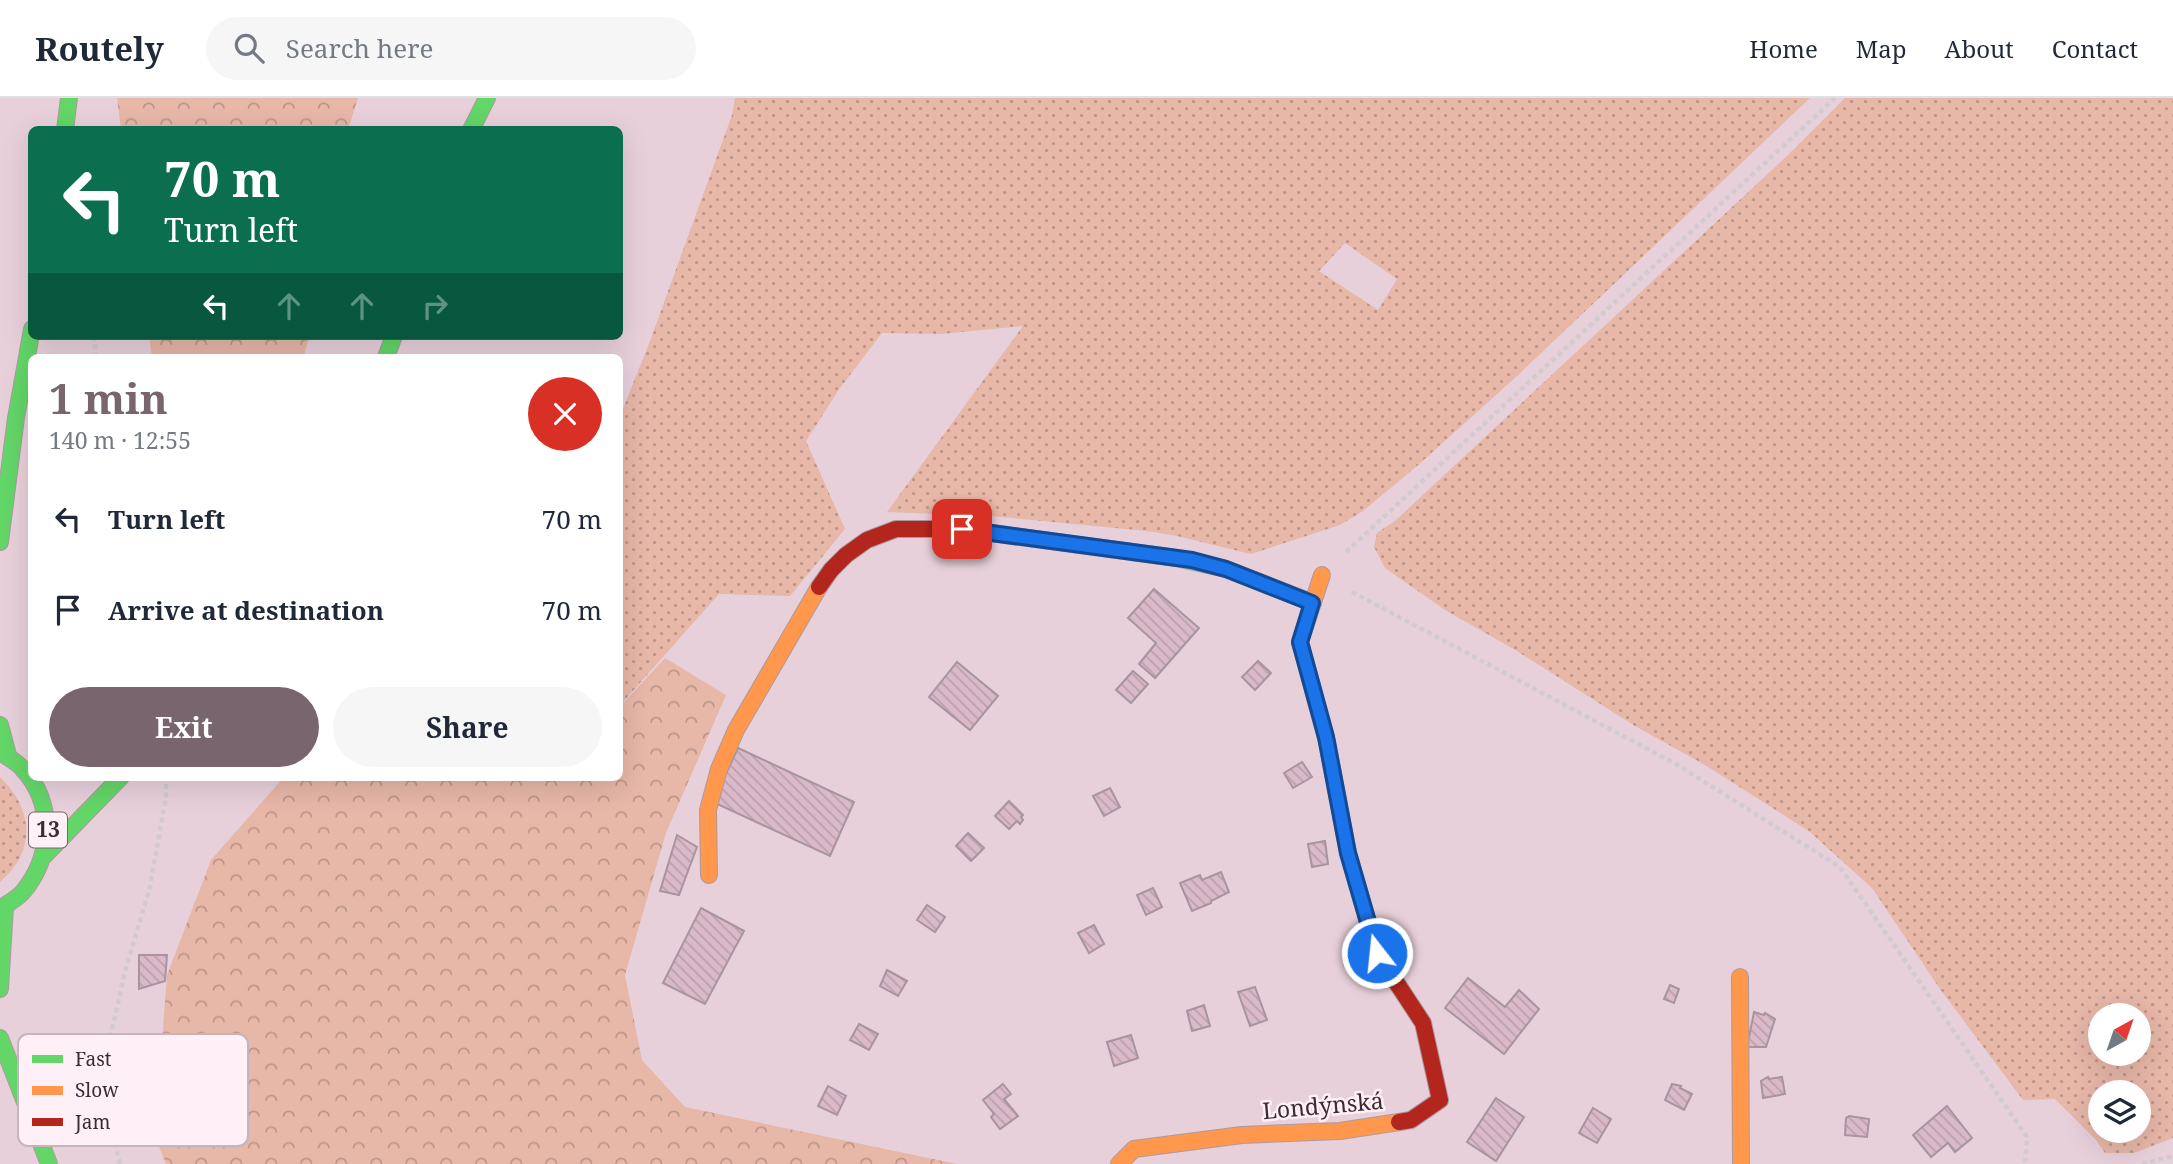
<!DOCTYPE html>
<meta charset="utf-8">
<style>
body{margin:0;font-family:"Noto Serif",serif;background:#f6f6f7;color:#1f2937;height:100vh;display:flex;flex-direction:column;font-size:26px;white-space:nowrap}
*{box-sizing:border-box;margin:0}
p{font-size:23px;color:#747a83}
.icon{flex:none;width:38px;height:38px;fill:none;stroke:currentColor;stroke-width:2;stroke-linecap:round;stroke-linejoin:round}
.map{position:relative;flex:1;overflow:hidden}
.side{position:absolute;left:28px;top:256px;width:595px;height:427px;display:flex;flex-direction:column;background:#fff;border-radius:10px;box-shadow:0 7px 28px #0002}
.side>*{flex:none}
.top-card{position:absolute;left:28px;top:28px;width:595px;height:214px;border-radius:10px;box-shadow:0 7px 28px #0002;background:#0b6e4f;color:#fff;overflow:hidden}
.needle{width:46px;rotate:40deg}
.controls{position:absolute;left:2088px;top:905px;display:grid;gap:14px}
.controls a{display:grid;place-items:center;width:63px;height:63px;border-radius:50%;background:#fff;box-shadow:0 7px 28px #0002;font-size:35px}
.pin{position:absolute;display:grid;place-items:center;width:60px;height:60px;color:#fff;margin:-30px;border-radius:14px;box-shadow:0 4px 10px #0006}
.me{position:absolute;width:77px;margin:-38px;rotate:344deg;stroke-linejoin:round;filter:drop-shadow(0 0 5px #0008)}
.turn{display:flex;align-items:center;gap:24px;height:147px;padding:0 21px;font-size:32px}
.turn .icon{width:91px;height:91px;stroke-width:2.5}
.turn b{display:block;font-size:49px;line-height:60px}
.lanes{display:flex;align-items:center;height:66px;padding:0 21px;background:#0003;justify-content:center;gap:35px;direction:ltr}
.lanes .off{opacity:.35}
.round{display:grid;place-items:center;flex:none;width:74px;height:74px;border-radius:37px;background:#f6f6f7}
.head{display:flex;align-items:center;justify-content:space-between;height:119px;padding:0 21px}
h1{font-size:42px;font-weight:700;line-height:52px;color:#78656e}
.action{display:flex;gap:14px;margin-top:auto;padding:14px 21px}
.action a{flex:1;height:80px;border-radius:42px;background:#78656e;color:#fff;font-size:28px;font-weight:700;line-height:80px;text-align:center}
.action a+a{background:#f6f6f7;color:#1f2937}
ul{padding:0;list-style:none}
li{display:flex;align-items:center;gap:21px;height:91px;padding:0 21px}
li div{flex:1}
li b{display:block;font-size:26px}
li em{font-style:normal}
header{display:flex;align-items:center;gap:42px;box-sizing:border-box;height:98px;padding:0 35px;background:#fff;border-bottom:2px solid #e0e1e3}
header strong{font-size:33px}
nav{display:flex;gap:38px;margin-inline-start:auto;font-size:24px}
.search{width:490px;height:63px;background:#f6f6f7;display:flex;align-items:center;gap:18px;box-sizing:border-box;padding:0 24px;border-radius:38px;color:#747a83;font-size:26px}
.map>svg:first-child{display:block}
.green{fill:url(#green-dots);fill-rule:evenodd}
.forest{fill:url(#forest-crowns)}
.building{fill:url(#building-back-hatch);stroke:#a7959d;stroke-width:2}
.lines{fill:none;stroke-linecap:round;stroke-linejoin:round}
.fast-casing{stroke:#ac9aa2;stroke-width:18}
.slow-casing{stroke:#ac9aa2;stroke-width:18}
.jam-casing{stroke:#ac9aa2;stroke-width:18}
.path{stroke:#d2cbce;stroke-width:4.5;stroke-dasharray:5 3.5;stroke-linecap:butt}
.fast{stroke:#63d668;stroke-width:16}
.slow{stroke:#ff974d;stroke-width:16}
.jam{stroke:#b3261e;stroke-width:16}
.route-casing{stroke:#114b97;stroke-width:18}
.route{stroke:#1a73e8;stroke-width:12}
.labels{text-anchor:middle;stroke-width:5;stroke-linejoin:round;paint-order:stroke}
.shield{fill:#fff0f7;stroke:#76666e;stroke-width:2}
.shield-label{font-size:21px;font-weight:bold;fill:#3c2b33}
.street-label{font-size:23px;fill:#3c2b33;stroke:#fff0f7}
.key{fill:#fff0f7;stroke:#c4b5bc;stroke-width:2}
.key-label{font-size:19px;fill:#3c2b33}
</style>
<header>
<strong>Routely</strong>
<div class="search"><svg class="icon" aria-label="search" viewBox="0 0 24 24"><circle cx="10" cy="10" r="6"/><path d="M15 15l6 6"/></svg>Search here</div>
<nav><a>Home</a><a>Map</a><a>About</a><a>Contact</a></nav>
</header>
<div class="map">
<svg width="2173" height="1066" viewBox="0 0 2173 1066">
<defs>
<pattern id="green-dots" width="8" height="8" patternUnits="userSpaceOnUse" patternTransform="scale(1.75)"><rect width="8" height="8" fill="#e7b7a8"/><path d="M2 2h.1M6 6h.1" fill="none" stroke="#bc9589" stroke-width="1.8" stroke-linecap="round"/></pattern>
<pattern id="forest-crowns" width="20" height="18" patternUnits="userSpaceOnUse" patternTransform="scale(1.75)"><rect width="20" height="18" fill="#e7b7a8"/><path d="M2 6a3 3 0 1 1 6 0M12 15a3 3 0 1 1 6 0" fill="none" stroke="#bc9589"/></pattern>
<pattern id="building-back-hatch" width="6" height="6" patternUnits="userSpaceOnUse" patternTransform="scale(1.75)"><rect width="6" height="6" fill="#dab9c9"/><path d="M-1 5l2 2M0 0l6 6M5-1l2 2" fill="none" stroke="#bc9fad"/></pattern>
</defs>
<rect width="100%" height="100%" fill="#e8d0db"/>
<g class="green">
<path d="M735,0h1075l-293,278 -100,90 -54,45 -23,14 -89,29 -74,-18 -30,-5 -156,-15 -104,-4 136,-186 -82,8 -59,-1 -42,55 -34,53 39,88 -55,67 -71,-2 -96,108 -3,1v-287l30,-75 82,-226zM1345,145l52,36 -19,31 -59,-39z"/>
<path d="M1845,0h328v1040l-39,15h-29l-9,-13 -41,-41 -32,1 -83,-111 -68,-101 -62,-56 -105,-67 -70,-39 -118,-75 -72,-41 -60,-42 -11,-21 3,-14 19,-13 392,-365zM2100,917h38v39h-38zM2100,994h38v38h-38z"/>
<path d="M0,679c33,31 37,74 0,105z"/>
</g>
<g class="forest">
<path d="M117,0h241l-10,32 -227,-1z"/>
<path d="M149,238h160l-5,21h-152z"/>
<path d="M665,560l61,37 -60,138 -41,142 17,85 43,47 272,57h-791l-11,-27 12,-162 44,-115 73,-83h336v-74l4,-1z"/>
</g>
<g class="building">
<path d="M1154,491l45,39 -44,50 -16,-14 17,-21 -28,-25z"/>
<path d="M1258,563l13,12 -16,17 -13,-13z"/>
<path d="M957,564l41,34 -28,34 -41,-33z"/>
<path d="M1133,573l15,13 -17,19 -15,-13z"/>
<path d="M738,650l116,54 -24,54 -117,-54z"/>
<path d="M1302,664l10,15 -19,11 -9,-15z"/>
<path d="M1110,690l10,19 -16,9 -11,-20z"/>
<path d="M1009,703l14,14 -2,2 2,3 -3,4 -3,-3 -8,8 -14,-13z"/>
<path d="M968,735l16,15 -13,13 -15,-15z"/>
<path d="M677,737l20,12 -18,48 -19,-4z"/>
<path d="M1325,743l3,23 -16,3 -4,-23z"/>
<path d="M1221,774l8,20 -18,9v2l-19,8 -12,-28 20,-8 2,5z"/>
<path d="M1153,790l9,19 -16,8 -9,-20z"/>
<path d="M927,807l18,12 -10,15 -18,-12z"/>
<path d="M701,810l43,23 -39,73 -42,-21z"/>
<path d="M1094,827l10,19 -15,9 -11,-20z"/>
<path d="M139,857h28l-2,26 -26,8z"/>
<path d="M887,872l20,11 -9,15 -18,-10z"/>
<path d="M1468,880l37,29 14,-17 20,19 -35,45 -59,-46z"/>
<path d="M1670,887l9,4 -5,14 -10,-4z"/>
<path d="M1255,889l12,33 -17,6 -12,-34z"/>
<path d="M1204,907l6,21 -18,5 -5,-20z"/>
<path d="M1754,914l10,3 1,-2 10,6 -9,28h-19z"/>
<path d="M859,926l19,10 -9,16 -19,-10z"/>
<path d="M1131,937l7,23 -24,8 -7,-24z"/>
<path d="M1768,979l1,2 13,-2 3,17 -22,4 -2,-17z"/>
<path d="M1003,986l8,10 -7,5 14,17 -18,13 -9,-12 3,-3 -11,-14z"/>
<path d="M1672,986l9,2 -1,2 12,6 -8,16 -19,-10z"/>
<path d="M828,988l18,10 -9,19 -19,-9z"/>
<path d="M1496,1000l28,19 -28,44 -29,-19z"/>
<path d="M1947,1008l25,32 -17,14 -7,-9 -17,14 -18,-22z"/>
<path d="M1593,1010l18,11 -14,24 -18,-10z"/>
<path d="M1849,1018l20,3 -2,18 -22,-2 1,-17z"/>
</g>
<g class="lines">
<g class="fast-casing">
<g id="fast">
<path d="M65,32l4,-32"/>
<path d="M471,32l16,-32"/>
<path d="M386,259l8,-21"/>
<path d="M0,444l16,-124 16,-89"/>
<path d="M1176,460l50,11 87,34"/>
<path d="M0,627l8,30"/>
<path d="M0,654c7,5 16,9 22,16 33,35 31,89 0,125 -6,6 -15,11 -22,16"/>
<path d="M44,758l77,-79"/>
<path d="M0,891l5,-82"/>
<path d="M0,940l49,126"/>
</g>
</g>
<g class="slow-casing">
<g id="slow">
<path d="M1322,477l-22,67 27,100"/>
<path d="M709,777l-1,-65 11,-41 17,-39 83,-143"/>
<path d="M1740,879l1,187"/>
<path d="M1119,1066l15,-15 108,-14 98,-4 59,-9"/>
</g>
</g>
<g class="jam-casing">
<g id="jam">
<path d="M819,489l12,-17 15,-15 21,-15 29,-11h66l214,29"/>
<path d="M1327,644l21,111 29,100 46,70 17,77 -29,20 -12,2"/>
</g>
</g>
<g class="path">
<path d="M94,238l2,21"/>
<path d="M1346,454l489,-454"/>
<path d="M1352,494l324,172 164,103 187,270 -2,27"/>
<path d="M120,1066l-7,-28 -2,-102 14,-63 24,-80 17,-93v-21"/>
<path d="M2142,1066l31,-8"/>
</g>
<use href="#fast" class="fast"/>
<use href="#slow" class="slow"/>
<use href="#jam" class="jam"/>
</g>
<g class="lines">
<g class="route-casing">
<path id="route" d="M962,431l230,31 34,9 86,34 -12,39 26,95 22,116 29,100"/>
</g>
<use href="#route" class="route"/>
</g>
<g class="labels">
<rect class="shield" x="29" y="714.5" width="38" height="35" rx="5"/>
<g class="shield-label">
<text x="48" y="739">13</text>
</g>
<g class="street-label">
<text transform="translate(1323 1008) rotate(-5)" y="8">Londýnská</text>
</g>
</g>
<rect x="18" y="936" width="230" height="112" rx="10" class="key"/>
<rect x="32" y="957" width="31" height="8" fill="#63d668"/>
<rect x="32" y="988" width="31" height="9" fill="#ff974d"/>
<rect x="32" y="1020" width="31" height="8" fill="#b3261e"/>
<g class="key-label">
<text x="75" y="968">Fast</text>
<text x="75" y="999">Slow</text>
<text x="75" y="1031">Jam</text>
</g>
</svg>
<div class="controls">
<a><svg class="needle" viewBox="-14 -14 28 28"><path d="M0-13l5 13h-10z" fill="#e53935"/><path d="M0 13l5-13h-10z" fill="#747a83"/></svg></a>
<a><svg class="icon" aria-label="layers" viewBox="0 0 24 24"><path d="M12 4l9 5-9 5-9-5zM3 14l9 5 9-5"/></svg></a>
</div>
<div class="pin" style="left:962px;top:431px;background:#d93025"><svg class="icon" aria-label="arrive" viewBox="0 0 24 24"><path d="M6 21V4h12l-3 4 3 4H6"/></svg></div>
<svg class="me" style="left:1377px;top:855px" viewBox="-20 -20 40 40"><circle r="17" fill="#1a73e8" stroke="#fff" stroke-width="3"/><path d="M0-11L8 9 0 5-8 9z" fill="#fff"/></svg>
<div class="top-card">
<div class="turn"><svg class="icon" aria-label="left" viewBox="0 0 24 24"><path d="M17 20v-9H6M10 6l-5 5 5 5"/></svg><div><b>70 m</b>Turn left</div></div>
<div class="lanes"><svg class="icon" aria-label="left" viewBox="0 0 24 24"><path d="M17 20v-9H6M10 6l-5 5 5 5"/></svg><svg class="icon off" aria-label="ahead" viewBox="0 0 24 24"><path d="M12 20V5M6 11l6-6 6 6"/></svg><svg class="icon off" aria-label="ahead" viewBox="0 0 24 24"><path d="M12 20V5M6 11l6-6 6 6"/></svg><svg class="icon off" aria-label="right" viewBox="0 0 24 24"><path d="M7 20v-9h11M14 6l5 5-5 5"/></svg></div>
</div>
<section class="side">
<div class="head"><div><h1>1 min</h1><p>140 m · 12:55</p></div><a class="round" style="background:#d93025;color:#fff"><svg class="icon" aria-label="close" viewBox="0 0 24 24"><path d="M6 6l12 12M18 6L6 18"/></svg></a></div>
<ul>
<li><svg class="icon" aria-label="left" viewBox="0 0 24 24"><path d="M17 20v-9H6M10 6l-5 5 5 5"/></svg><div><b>Turn left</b></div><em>70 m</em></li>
<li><svg class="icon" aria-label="arrive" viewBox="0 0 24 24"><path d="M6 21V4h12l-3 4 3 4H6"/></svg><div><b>Arrive at destination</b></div><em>70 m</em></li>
</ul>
<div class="action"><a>Exit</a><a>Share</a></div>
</section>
</div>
